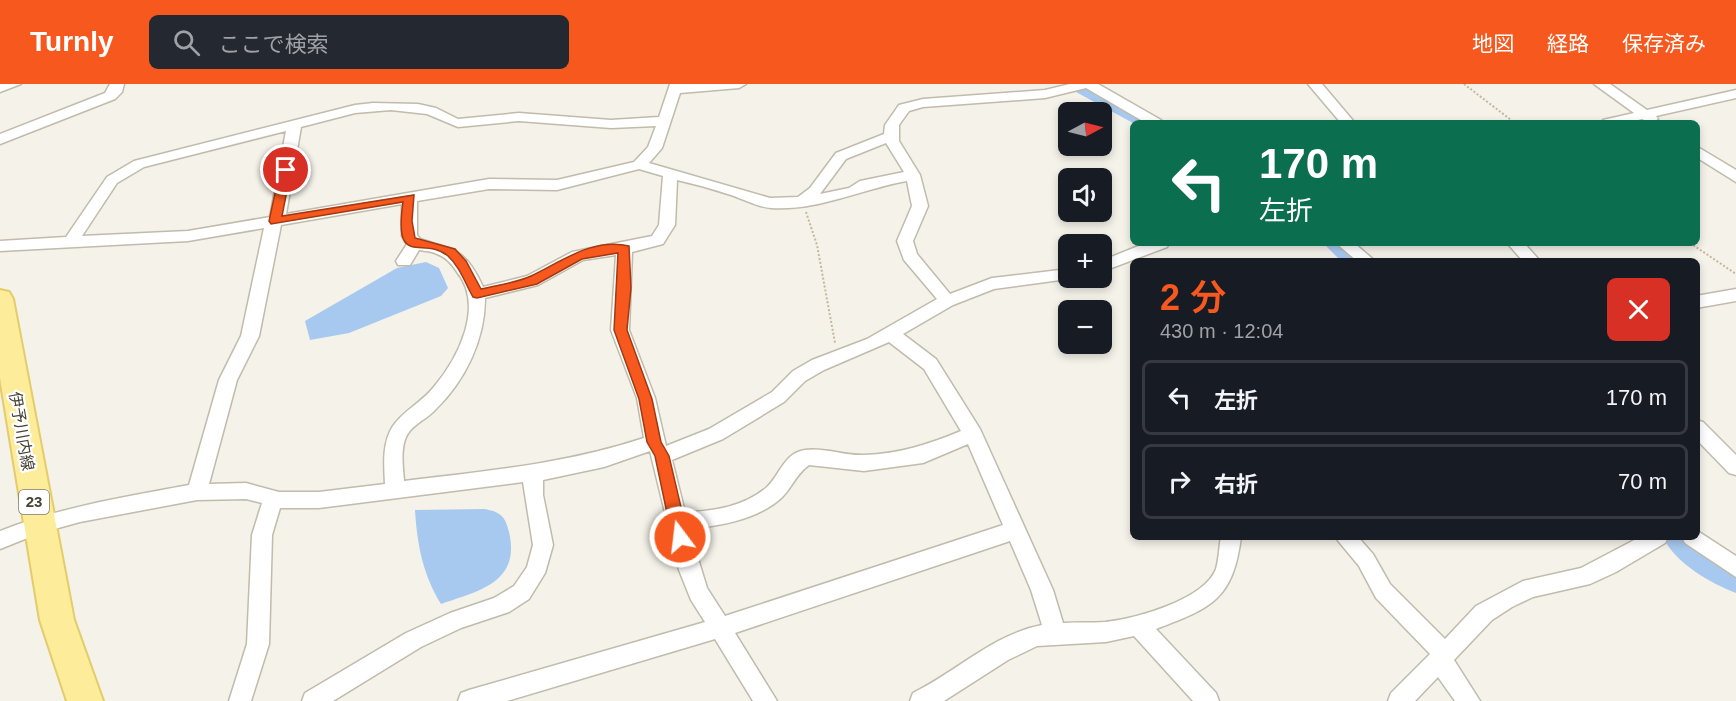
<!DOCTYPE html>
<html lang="ja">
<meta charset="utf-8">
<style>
body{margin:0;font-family:Helvetica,"Noto Sans JP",sans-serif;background:#242831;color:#f1f3f6;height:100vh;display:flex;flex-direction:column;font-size:22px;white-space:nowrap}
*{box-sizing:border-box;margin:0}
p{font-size:20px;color:#9ea1a6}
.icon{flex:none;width:33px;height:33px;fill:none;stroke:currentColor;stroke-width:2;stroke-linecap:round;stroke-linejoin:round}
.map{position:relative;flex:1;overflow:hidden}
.details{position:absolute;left:1130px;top:174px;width:570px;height:282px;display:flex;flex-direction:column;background:#171b24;border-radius:9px;box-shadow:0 3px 9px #0003}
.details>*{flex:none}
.top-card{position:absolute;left:1130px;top:36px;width:570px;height:126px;border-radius:9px;box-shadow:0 3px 9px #0003;background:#0b6e4f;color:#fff;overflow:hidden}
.needle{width:39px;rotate:83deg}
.buttons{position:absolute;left:1058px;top:18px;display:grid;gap:12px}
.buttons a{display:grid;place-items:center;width:54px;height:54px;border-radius:9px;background:#171b24;box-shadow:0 3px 9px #0003;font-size:30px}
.pin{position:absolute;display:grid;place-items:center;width:51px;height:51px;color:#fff;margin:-26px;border:3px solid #fff;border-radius:50%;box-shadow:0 2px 6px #0007}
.me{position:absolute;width:66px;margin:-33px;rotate:345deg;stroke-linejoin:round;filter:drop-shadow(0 0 4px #0008)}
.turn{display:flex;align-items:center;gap:21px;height:126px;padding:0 30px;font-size:27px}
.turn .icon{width:78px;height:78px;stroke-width:2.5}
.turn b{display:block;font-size:42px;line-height:51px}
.round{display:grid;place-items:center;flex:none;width:63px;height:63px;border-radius:9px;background:#242831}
.headline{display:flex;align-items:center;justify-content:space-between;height:102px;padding:0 30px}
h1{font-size:36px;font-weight:600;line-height:45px;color:#f7581d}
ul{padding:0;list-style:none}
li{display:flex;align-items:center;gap:18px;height:75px;margin:0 12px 9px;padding:0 18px;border:3px solid #363941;border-radius:9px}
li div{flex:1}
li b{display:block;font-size:22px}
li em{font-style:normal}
header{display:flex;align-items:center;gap:36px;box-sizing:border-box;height:84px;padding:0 30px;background:#f7581d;color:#fff}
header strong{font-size:28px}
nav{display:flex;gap:33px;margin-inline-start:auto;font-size:21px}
.search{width:420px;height:54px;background:#242831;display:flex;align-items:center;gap:15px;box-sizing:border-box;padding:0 21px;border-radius:9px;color:#9ea1a6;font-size:22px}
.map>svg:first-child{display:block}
.water{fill:#a7c9f0}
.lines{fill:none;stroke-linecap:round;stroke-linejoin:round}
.river{fill:#a7c9f0;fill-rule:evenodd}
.street-casing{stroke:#c0bbab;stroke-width:3}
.primary-casing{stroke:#e3cc69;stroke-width:4}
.path{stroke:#c1b99d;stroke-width:2;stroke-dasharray:2 2;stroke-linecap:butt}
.street{fill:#fff;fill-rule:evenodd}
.primary{fill:#fdec99;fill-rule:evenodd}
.route{fill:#f7581d;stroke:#a13913;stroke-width:1.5}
.labels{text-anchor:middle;stroke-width:4.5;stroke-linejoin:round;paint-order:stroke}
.shield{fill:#fff;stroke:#7f7b73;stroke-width:1.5}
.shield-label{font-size:15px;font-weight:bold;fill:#484337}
.street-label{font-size:16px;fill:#484337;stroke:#fff}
</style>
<header>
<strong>Turnly</strong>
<div class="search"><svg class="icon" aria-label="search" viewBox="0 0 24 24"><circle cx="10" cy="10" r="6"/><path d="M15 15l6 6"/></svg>ここで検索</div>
<nav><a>地図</a><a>経路</a><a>保存済み</a></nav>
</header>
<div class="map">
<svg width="1736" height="617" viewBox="0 0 1736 617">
<rect width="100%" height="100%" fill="#f4f2e9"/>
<g class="water">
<path d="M426,178l13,6 9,20 -7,8 -92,37 -39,7 -5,-19 92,-53z"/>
<path d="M484,425c17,3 21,7 25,23 12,51 -31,59 -68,72 -18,-29 -24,-60 -26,-94z"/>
</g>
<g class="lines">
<g class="river">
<path d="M1075,0h16l66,34 3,5h-27l-57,-31 -3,-4z"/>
<path d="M1323,159h28l20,18h-30z"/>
<path d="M1696,448l40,29v32c-26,-10 -61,-30 -73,-56h33z"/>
</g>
<g class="street-casing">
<g id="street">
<path d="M0,0h21l-21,8z"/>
<path d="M110,0h14l-2,8 -7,7 -115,45v-10l105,-41z"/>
<path d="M670,0h76l-7,4 -59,5 -18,55 -13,15 121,35 28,-1 12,-9 26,-35 48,-19 1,-9 14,-20 24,-6 122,-9 25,-6h28l63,36 2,3h-17l-60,-35 -41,10 -122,9 -14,4 -10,14v16l21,34 8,31 -15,35 4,13 33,40 42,-16 76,-9v9h7l-81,11 -41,16 -50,29 33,25 44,70 73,161 10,33c14,-1 28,0 42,-1 30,-3 99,-22 111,-53 3,-10 3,-22 5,-32h20c-8,62 -29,71 -85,92l60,64 3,8h-26l-59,-65 -28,6 -69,4 -29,14 -64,41h-34l3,-8c43,-21 81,-59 129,-68l-11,-35 -21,-49 -275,92 42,68h-24l-38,-62 -208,62h-49l3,-8 8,-3 236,-68 -14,-22 -12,-30 -29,-119 -46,16 -61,13v15l10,50 -8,28 -16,26 -20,13 -48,16 -40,19 -88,54h-31l3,-8 101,-60 44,-20 44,-15 20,-12 13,-19 6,-22 -10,-63 -204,26h-39l-8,27 -3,109 -18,57h-22l18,-57 5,-109 10,-32 -16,-4 -49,1 -117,22 -40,11 -40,16v-18c61,-24 125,-34 189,-46l30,-105 22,-44 23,-108 -76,13 -188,10v-10l66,-4 41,-60 27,-16 221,-56 18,-2 45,1 18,4 22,11 61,-6 92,7 48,-3zM391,26l36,4 31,13 61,-6 92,7 45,-2 -8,21 -14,15 -77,18 -68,-1 -203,35 15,-87 54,-14zM286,47l-16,86 -82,14 -106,5 35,-53 27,-16zM886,59l18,29 -44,9 -11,7 -29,6 26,-35zM639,85l24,7 -4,49 -7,11 -80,16 -45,24 -44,11c-18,-39 -28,-36 -63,-48l-3,-4v-34l72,-12 68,1zM677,96c18,4 36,9 54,15 12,4 27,12 40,13 48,3 90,-19 136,-27l5,25 -15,35 7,19 33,39 -70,40 -55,21 -19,11 -21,21 -63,37 -43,17 -11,-48 -26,-68 3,-78 31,-8 12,-19zM402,120v32l5,8 -11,17 2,4h12l9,-15c6,1 13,1 18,4 9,3 15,10 20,18 28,34 1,87 -24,116 -11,14 -30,23 -40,38 -11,17 -9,38 -8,58l-66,8h-40l-33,-9 -37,1 28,-104 22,-44 22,-111zM616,171l-5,75 26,68 7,40c-78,26 -159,33 -240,43 -1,-14 -4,-33 3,-46 6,-11 20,-16 28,-25 30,-29 50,-70 50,-112l53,-13 45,-25zM889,258l35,27 37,62c-31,13 -62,23 -97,24 -19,1 -40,-8 -59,-5 -21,3 -25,25 -38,37 -21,19 -55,25 -82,25l-13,-52 51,-21 61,-37 21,-21 19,-11zM968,360l35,81 -278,91 -18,-28 -18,-59c30,-3 66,-9 90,-29 13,-11 15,-24 30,-35l55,6 59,-8z"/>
<path d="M1308,0h14l33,39h-14z"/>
<path d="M1594,0h16l37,26 89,-20v8l-80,18 2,3 -7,4 -9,-4 -16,4h-25l2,-3 31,-7z"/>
<path d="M1696,62l40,24v12l-40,-25z"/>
<path d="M1146,159h23l-2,4 -66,25v-11z"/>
<path d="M1336,159h18l21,18h-18z"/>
<path d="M1507,159h17l16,18h-17z"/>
<path d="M1736,205v12l-40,7v-12z"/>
<path d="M1696,336l7,2 33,33v20l-7,-2 -33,-34z"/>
<path d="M1696,446l40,26v21l-51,-34 -3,-6h14z"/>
<path d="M1335,453h23l15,17 17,30 55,55 31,-33 47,-25 58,-13 59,-31h28l-3,6 -49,29 -26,12 -57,13 -21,10 -20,13 -38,40 26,41h-25l-17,-24 -23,24h-27l3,-8 39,-39 -54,-56 -17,-32z"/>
</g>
</g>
<g class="primary-casing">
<path id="primary" d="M0,206l9,2 4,7 61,321 29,81h-36l-27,-81 -40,-242z"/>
</g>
<g class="path">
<path d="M1464,0l51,39"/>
<path d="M806,128l11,33 18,98"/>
<path d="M1690,159l46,31"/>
</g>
<use href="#street" class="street"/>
<use href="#primary" class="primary"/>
</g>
<path class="route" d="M286,83l5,3 -9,46 132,-21 -2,26 3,17 40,11 11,12 15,28c16,-4 35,-6 50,-13 30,-14 62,-39 98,-30l2,42 -4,42 25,69 9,43 8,14 19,81 -3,5h-10l-3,-5 -17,-81 -8,-14 -8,-43 -25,-69 4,-77 -36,6 -45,25 -60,14 -4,-1c-8,-14 -13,-30 -25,-41 -25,-21 -55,14 -45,-54l-132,22 -2,-3 11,-51z"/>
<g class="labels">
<rect class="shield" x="19" y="406" width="30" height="24" rx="4.5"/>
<g class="shield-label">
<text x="34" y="423">23</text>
</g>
<g class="street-label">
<text transform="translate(22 347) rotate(80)" y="6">伊予川内線</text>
</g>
</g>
</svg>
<div class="buttons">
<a><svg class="needle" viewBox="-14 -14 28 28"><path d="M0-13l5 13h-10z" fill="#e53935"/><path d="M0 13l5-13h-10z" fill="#9ea1a6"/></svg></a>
<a><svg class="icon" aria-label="sound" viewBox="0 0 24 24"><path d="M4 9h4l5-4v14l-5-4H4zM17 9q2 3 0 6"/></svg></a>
<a>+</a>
<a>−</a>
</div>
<div class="pin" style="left:286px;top:86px;background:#d93025"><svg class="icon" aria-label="arrive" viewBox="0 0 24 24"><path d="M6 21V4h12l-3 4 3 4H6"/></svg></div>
<svg class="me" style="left:680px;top:453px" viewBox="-20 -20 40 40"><circle r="17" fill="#f7581d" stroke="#fff" stroke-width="3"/><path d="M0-11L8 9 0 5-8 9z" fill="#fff"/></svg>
<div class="top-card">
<div class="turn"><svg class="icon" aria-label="left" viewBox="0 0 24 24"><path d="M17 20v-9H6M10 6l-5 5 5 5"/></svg><div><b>170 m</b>左折</div></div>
</div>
<section class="details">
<div class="headline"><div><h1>2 分</h1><p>430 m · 12:04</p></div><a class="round" style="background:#d93025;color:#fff"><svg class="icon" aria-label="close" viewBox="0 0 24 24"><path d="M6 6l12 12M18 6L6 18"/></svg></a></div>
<ul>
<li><svg class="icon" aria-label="left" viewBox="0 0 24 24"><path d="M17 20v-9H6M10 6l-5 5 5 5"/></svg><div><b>左折</b></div><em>170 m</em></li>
<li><svg class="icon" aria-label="right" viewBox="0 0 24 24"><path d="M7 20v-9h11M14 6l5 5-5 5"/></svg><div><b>右折</b></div><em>70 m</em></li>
</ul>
</section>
</div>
